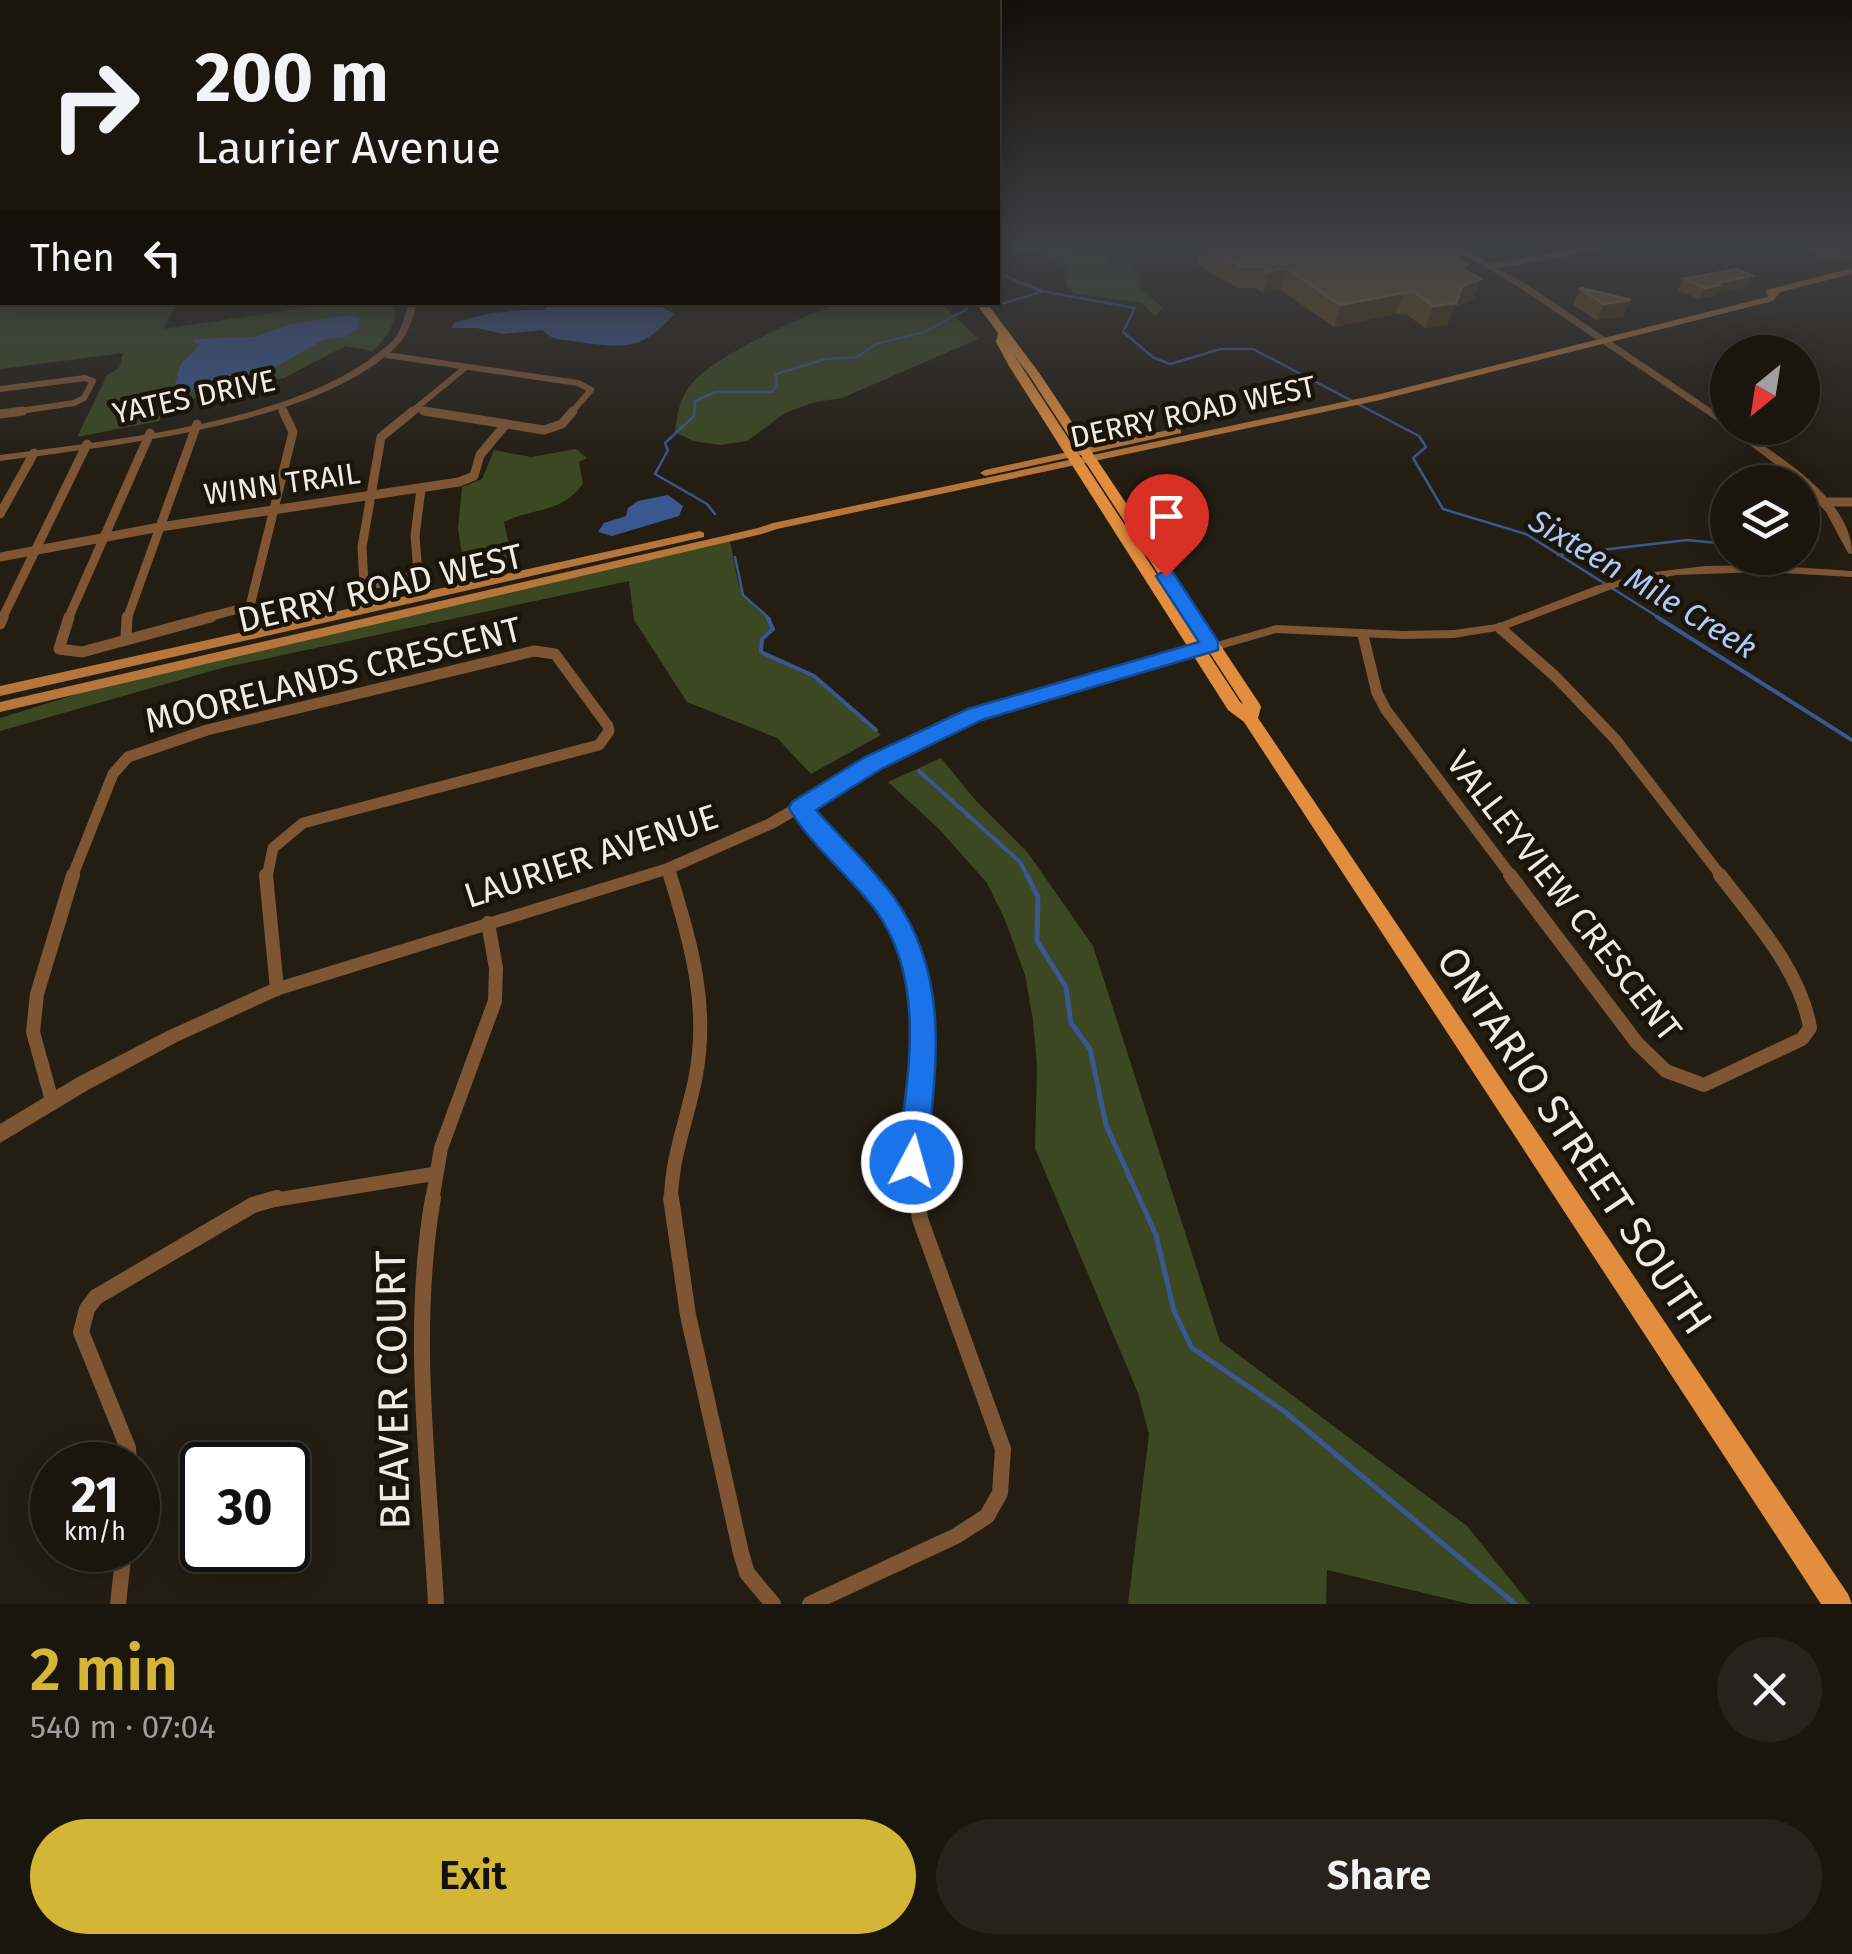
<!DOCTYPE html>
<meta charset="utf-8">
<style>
body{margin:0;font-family:"Fira Sans",sans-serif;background:#27231c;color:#f1f3f6;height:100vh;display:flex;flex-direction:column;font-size:38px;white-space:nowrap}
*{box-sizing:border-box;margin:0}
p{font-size:32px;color:#9f9f9e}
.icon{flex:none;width:55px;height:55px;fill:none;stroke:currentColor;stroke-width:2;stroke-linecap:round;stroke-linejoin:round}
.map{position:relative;height:1604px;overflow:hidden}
.panel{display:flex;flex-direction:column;background:#1a160e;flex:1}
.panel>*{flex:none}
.guide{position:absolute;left:0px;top:0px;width:1000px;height:305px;box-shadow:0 5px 25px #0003,0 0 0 2px #38352e;background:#1a160e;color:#f1f3f6;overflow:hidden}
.needle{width:65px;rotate:210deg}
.fabs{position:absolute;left:1710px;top:335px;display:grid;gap:20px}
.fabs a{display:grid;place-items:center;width:110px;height:110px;border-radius:50%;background:#1a160e;box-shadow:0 5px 25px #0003,0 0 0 2px #38352e;font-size:50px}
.speed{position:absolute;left:30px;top:1442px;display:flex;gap:20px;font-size:50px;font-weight:700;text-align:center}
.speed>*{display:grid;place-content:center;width:130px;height:130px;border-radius:50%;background:#1a160e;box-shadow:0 5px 25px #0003,0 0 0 2px #38352e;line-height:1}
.speed small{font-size:25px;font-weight:400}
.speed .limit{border:5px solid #111;border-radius:15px;background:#fff;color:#111}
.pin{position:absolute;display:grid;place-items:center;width:85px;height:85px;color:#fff;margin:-102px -42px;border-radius:50% 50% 50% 0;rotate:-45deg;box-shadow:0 0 10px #0007}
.pin .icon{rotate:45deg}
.me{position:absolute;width:110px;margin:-55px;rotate:6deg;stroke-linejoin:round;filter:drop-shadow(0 0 8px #0008)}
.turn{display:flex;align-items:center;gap:35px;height:210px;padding:0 30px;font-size:45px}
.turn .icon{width:130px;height:130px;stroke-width:2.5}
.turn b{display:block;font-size:70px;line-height:85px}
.then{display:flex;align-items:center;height:95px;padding:0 30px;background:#0003;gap:20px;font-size:38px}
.round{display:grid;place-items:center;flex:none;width:105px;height:105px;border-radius:52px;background:#27231c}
.head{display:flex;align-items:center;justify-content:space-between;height:170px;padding:0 30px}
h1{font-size:60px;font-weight:600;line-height:75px;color:#d3b635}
.button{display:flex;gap:20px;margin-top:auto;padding:20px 30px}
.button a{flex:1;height:115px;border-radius:60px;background:#d3b635;color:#111;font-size:40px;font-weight:600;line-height:115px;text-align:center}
.button a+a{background:#27231c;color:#f1f3f6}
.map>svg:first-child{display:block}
.green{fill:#3b4821}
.water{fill:#3a5792}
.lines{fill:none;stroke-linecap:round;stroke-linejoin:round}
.stream-far2{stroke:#3a5792;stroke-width:2.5}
.stream-far1{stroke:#3a5792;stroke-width:4}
.stream{stroke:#3a5792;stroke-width:5}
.minor-far4{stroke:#7f5634;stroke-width:6}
.minor-far3{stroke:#7f5634;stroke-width:9}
.minor-far2{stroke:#7f5634;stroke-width:11}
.minor-far1{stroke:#7f5634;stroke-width:14}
.minor{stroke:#7f5634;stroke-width:16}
.tertiary{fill:#7f5634;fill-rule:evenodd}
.secondary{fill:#b7763b;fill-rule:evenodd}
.primary{fill:#e28e3e;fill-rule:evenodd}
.wall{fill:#674810}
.shaded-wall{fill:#463007}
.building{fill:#765a27;stroke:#897044;stroke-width:2.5}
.route{fill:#1a73e8;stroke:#114b97;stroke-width:2.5}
.labels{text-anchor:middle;stroke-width:9;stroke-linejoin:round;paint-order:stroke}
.far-street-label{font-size:30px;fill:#f0ebe4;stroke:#1a1409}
.far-water-label{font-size:32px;font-style:italic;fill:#aec9fd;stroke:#1a1409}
.street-label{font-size:35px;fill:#f0ebe4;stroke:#1a1409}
.near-street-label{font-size:42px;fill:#f0ebe4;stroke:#1a1409}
</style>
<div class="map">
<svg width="1852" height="1604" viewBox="0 0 1852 1604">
<rect width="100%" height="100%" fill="#231d12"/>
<g class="green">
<path d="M998,247h74l8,6h27l-1,9 28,2 5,23 24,21 -8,8 -13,-13 -69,-10 -6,-8 -2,-18c-18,-13 -46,-23 -67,-15z"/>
<path d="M0,289l2,13 174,1 -12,26 173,-26h59c-1,22 -7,32 -23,48l-28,-5 -61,32 -119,27 -6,16 -82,16 30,-62 12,-7 4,-15 -123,16z"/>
<path d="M842,302l99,1 37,36 -136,59 -27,4 -30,11 -38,28 -26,4 -28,-4 -18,-9c2,-19 5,-36 19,-51 28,-29 109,-65 148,-79z"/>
<path d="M576,449l11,9 -8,4 4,22c-21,29 -50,24 -79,38l9,40 -48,11 -7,-44 4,-42 20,-8 12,-29 37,7z"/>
<path d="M729,538c13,47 0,50 43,83l1,8 -11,11 -1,12 53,24 67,59 -70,39 -34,-36 -90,-36 -53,-82 -5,-39 -407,87 -222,63v-13l193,-60z"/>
<path d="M941,758l36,44 51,51 65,93 127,395 247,185 63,78h-60l-143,-34 -1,34h-198l21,-170 -11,-41 -103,-245 2,-81 -4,-47 -8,-45 -20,-55 -18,-37 -48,-54 -51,-47z"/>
</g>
<g class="water">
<path d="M553,303h102l19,11c-32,37 -51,34 -95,28 -17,-3 -24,0 -37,-12l-39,4 -26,-6h-25l2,-5c31,-11 58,-13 89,-13z"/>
<path d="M350,315l10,3 -1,9 -13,10 -23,3 -47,27 -103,28 -8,-3 9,-4 6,-23 20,-20 -8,-3 2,-3 60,-2 37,-13z"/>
<path d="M668,495l15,11 -4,10 -67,20 -14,-4 6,-9 22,-7 2,-8 10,-7z"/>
</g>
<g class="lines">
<g class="stream-far2">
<path d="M998,273l43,18 94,17 -12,24 31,26 16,6 51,-15h32l166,87 7,11 -13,11 30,51 83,25 135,85"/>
<path d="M998,305l43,-13"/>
<path d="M715,514l-8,-10 -52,-30 13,-24 -3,-7 29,-27 1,-15 20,-9h57l5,-7 -1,-11 50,-15 31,-2 19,-13 48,-12 43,-23"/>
<path d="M1558,555l129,-15 41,4"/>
<path d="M735,557l8,38 27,24"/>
</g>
<g class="stream-far1">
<path d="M767,617l6,12 -11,10 -1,13 53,24 62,54"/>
<path d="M1657,617l195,123"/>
<path d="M919,771l101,91 8,15"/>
</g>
<path class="stream" d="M1027,875l11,22 -1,44 29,46 5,36 19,26 16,76 50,110 18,76 18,37 92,63 231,193"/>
<g class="minor-far4">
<path d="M1490,267l107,-20"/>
<path d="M386,355l192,28 13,7 -20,23"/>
<path d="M0,389l85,-11 8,3 -9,17 -10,5 -68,10"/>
<path d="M281,407l3,6"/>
<path d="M415,409l25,4"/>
<path d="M410,413l55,-45"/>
</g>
<g class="minor-far3">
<path d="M413,411l-32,26 -19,110 2,37 30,-1 24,-11 -3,-36 6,-47"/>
<path d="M424,411l120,19 18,-6 11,-13"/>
<path d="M0,414l23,-3"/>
<path d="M1827,502h25"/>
<path d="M0,514l34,-61"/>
<path d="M0,557l160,-30 299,-45 15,-6 6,-21 26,-31"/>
<path d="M2,619l85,-175"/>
<path d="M68,619l82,-186"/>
<path d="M127,619l70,-195"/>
<path d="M201,619l49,-13 43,-174 -10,-21"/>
</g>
<g class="minor-far2">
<path d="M69,617l-10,32 23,3 129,-35"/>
<path d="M0,624l3,-7"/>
<path d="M1500,628l56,49 60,63 106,137"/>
<path d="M1363,635l14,58 9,17 126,167"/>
<path d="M126,637l1,-20"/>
<path d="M801,808l61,69"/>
<path d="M668,869l3,8"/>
<path d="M72,877l41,-103 15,-17 79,-27 327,-79 21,3 53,72 1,5 -10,14 -296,78 -30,25 -6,29"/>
</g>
<g class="minor-far1">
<path d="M266,875l11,114"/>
<path d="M670,875c21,69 40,132 25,205 -8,40 -24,79 -24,121"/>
<path d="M860,875c40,47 68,107 65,170 -3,54 -15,101 -8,156"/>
<path d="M1510,875l127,168 29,28 38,14 98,-46 8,-11c-9,-57 -56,-108 -90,-153"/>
<path d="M52,1101l-19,-69 4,-38 36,-119"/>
<path d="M268,1201l165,-27"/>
<path d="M432,1201l9,-53 54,-147 1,-33 -8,-45"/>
</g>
<g class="minor">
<path d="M433,1198c-23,133 -4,272 3,406"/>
<path d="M671,1198l17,117 53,238 6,20 26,31"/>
<path d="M129,1465l-1,-17 -47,-116 6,-23 9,-12 157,-92 24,-7"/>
<path d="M118,1604l6,-54"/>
<path d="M810,1604l146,-68 31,-20 13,-23 3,-44 -83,-230 -3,-21"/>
</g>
<g class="tertiary">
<path d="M1452,247h9l68,39 199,134v8h8c41,26 116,71 116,126l-4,-1 -22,-41 -24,-26v-4h-3l-73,-55 -203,-137z"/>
<path d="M410,302h8c-5,13 -9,32 -19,42 -78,81 -289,102 -399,117v-6c110,-15 291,-32 378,-102 5,-4 13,-9 17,-15 7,-9 10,-25 15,-36z"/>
<path d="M1763,565l89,6v6l-89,-5 -87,3 -56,11 -117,44 -49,8 -51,1 -127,-6 -297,85 -101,48 -101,61 -104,46 -393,122 -101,46 -91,49 -88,53v-19l76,-46 91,-47 104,-47 393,-120 103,-45 101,-59 102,-48 306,-87 127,6 51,-1 43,-6 99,-38 50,-13 59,-7z"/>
</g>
<g class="secondary">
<path d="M1852,268v6l-72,18 -7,9 -393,99 -603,129 -15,5 -762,178v-10l758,-174 15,-5 607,-129 387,-97 2,-2 -3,-1v-4z"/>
<path d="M1177,428l4,1v4l-196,43 -5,-3 5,-3z"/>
<path d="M700,531l4,2v4l-704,159v-10z"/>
</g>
<path class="primary" d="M975,302h11l54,72 219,329 2,4 -3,11 590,876 4,10h-31l-577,-882 -16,-12 -219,-344 -13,-24 2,-9zM1014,355l15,20 214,329 -3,-2z"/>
</g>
<g class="wall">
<path d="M1202,247h245l14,8 -2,5 8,5 -2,5 16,9 -9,21 -18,7 -7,18 -22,3 -19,-14h-11l-61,13 -54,-38 -17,4 -7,-5h-19l-39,-23z"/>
<path d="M1798,247h54l-19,15z"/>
<path d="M1752,276l-6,11 -30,6 -2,3 -15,3 -21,-9 6,-11z"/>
<path d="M1581,288l42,28 -27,4 -23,-15z"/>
</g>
<g class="shaded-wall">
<path d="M1843,247h9v11l-19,4z"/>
<path d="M1286,268l-6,21 -17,4 5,-21z"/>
<path d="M1752,276l-6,11 -30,6 -2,3 -15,3 6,-11 11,-5z"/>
<path d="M1481,279l-9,21 -18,7 -7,18 -22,3 8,-22 29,-20z"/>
<path d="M1403,293l-8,21 -61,13 6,-22z"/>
<path d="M1631,300l-8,16 -27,4 8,-16z"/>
</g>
<g class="building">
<path d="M1207,247h240l14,8 -9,1 15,9 -8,2 22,12 -19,7 -6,17 -23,3 -19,-14 -11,1 -63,12 -54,-37 -18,4 -6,-6 -20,1z"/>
<path d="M1737,269l15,7 -36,7 4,2 -15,3 -21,-9z"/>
<path d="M1581,288l50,12 -27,4 -24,-15z"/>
</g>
<linearGradient id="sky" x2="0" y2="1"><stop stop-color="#13100a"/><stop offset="0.52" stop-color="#3f4044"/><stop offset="1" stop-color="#3f4044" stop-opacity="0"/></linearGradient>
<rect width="1852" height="472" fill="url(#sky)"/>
<path class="route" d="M1166,570l6,1 46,70v9l-236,70 -101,49 -65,41c25,28 54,55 77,86 59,81 43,174 33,266l-4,11 -10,4 -11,-4 -4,-11c10,-82 32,-181 -23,-254 -26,-34 -64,-63 -85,-100l3,-6 73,-45 103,-48 231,-67 -43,-66z"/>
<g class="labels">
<g class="far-street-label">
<text transform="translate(194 397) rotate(-12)" y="10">YATES DRIVE</text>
<text transform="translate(1193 412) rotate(-12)" y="10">DERRY ROAD WEST</text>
<text transform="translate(282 484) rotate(-8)" y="10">WINN TRAIL</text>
</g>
<g class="far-water-label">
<text transform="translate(1643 584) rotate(31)" y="11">Sixteen Mile Creek</text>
</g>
<g class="street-label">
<text transform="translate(380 588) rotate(-13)" y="12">DERRY ROAD WEST</text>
<text transform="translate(333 675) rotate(-14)" y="12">MOORELANDS CRESCENT</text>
<text transform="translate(591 856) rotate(-18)" y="12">LAURIER AVENUE</text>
<text transform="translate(1564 896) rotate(52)" y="12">VALLEYVIEW CRESCENT</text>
</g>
<g class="near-street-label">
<text transform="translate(1575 1140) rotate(56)" y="15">ONTARIO STREET SOUTH</text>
<text transform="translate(392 1390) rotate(-91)" y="15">BEAVER COURT</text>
</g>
</g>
</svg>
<div class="fabs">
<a><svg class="needle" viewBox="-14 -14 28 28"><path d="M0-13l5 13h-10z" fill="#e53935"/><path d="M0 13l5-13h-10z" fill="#9f9f9e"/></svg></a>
<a><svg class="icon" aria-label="layers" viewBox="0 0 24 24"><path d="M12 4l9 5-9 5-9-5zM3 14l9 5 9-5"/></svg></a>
</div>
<div class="speed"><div>21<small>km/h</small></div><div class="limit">30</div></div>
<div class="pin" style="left:1166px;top:576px;background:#d93025"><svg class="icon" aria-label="arrive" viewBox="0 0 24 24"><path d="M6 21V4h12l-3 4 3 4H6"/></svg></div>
<svg class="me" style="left:912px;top:1162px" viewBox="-20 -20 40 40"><circle r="17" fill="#1a73e8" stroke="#fff" stroke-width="3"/><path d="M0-11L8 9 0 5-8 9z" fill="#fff"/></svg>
<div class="guide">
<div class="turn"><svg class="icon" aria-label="right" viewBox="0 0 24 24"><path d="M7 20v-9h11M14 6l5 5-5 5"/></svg><div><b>200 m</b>Laurier Avenue</div></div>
<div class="then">Then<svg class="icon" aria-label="left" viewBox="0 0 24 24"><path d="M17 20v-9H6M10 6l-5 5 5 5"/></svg></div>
</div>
</div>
<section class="panel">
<div class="head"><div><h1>2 min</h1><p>540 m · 07:04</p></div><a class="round"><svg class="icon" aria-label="close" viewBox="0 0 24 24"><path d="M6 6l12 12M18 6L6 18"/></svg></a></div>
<div class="button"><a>Exit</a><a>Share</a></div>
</section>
